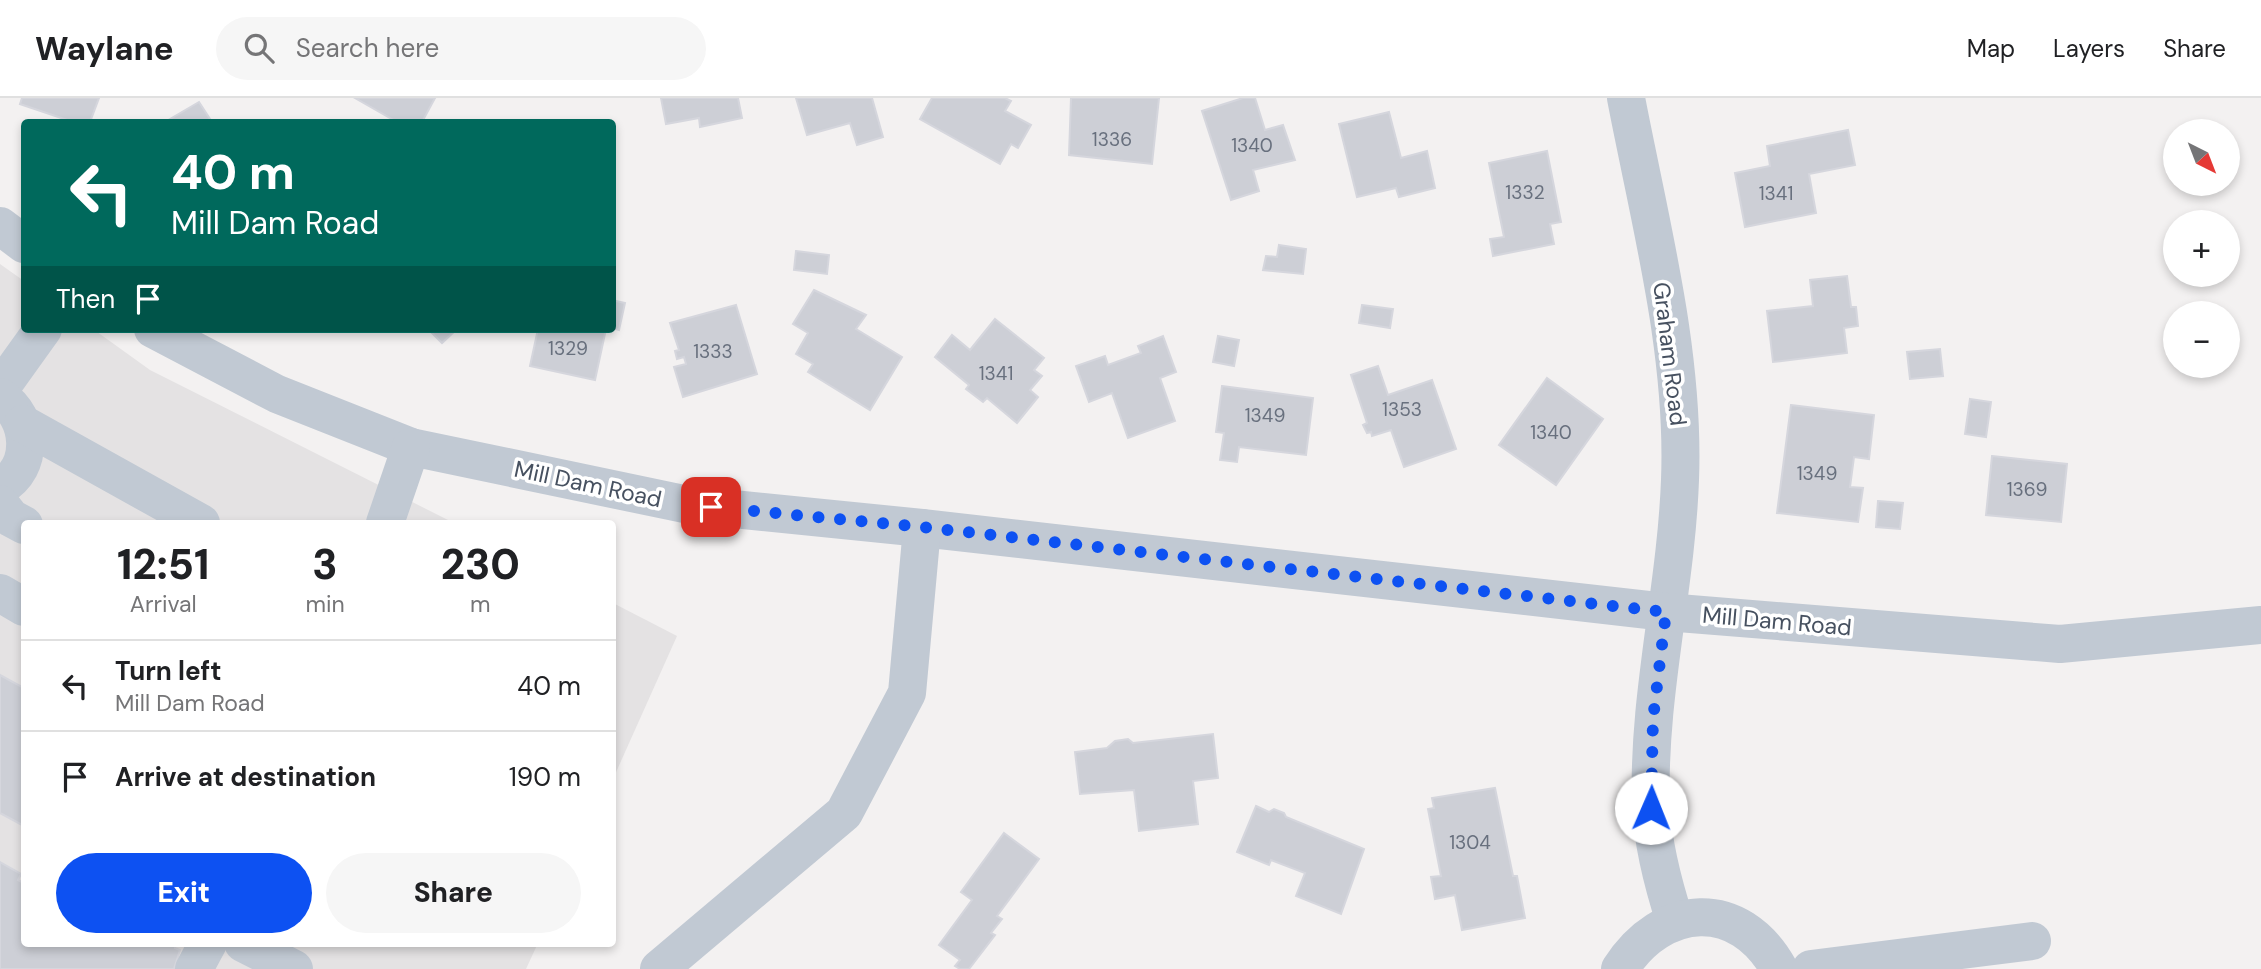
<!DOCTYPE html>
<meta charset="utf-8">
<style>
body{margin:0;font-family:"DM Sans",sans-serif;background:#f6f6f6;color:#202124;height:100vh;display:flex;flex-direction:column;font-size:26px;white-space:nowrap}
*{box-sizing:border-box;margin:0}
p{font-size:23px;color:#757577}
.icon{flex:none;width:38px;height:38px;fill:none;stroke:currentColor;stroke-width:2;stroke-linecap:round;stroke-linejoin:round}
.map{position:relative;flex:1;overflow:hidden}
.side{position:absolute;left:21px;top:422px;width:595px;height:427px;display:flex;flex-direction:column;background:#fff;border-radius:7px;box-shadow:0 4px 10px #0003}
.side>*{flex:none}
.hud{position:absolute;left:21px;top:21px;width:595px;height:214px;border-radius:7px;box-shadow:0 4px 10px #0003;background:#00695c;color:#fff;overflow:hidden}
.needle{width:46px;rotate:138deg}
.tools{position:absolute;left:2163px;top:21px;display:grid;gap:14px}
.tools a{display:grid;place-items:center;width:77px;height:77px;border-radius:50%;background:#fff;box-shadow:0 4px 10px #0003;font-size:35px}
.pin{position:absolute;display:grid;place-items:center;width:60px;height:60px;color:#fff;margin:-30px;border-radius:14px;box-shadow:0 4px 10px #0006}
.me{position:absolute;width:77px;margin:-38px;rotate:1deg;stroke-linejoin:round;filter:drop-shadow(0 0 5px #0008)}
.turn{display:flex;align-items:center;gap:24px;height:147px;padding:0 35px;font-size:32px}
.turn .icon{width:91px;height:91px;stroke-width:2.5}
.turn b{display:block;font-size:49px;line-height:60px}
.then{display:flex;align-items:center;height:66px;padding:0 35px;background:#0003;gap:14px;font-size:26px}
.eta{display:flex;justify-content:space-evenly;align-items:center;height:119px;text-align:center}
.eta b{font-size:42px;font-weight:800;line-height:49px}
.button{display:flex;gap:14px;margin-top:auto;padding:14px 35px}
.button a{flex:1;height:80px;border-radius:42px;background:#0d51f2;color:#fff;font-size:28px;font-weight:800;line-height:80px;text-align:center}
.button a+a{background:#f6f6f6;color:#202124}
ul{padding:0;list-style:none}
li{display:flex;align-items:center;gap:21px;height:91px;padding:0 35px;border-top:2px solid #e0e0e0}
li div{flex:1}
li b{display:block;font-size:26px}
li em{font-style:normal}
header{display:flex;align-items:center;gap:42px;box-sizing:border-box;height:98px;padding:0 35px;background:#fff;border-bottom:2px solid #e0e0e0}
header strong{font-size:33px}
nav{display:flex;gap:38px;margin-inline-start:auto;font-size:24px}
.search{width:490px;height:63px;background:#f6f6f6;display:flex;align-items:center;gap:18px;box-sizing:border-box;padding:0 24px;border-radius:38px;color:#757577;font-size:26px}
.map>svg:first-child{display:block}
.education{fill:#e4e2e3}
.building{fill:#cdcfd6;stroke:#d5d6dd;stroke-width:2}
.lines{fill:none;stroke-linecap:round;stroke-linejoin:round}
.minor{stroke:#c1c9d3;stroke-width:38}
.route{stroke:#0d51f2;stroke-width:12;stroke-dasharray:0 21.6}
.labels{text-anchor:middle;stroke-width:7;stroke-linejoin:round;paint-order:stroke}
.number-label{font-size:19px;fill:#68707e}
.street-label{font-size:23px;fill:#475160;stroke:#fff}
</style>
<header>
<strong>Waylane</strong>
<div class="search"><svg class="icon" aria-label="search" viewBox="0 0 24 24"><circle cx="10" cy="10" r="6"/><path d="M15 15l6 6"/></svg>Search here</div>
<nav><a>Map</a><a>Layers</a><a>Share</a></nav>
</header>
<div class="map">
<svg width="2261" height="871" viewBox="0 0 2261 871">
<rect width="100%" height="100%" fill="#f3f1f1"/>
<g class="education">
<path d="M0,166l24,17v48h69l57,41 304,153h-430v420h514l-12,26h-526z"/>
<path d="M613,505l64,33 -64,143z"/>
</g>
<g class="building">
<path d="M22,0h77l-9,24h-17l-53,-18z"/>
<path d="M355,0h80l-13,24h-25z"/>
<path d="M661,0h77l4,20 -42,9 -1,-9 -33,6z"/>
<path d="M796,0h76l11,39 -26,8 -7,-22 -43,12z"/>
<path d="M932,0h73l6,3 -6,10 26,14 -13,23 -7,-4 -11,20 -80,-45z"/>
<path d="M1071,0h88l-7,66 -83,-9z"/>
<path d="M1243,0h12l10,32 18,-5 12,35 -42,10 6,21 -28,9 -29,-89z"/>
<path d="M199,4l13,20h-47z"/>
<path d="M1389,14l12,46 26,-7 8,37 -36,9 -3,-9 -39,9 -18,-73z"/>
<path d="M1848,32l7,35 -46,9 7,39 -71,14 -10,-54 35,-7 -3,-20z"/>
<path d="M1547,53l14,71 -11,2 4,20 -61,12 -3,-17 14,-2 -15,-74z"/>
<path d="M1279,147l27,4 -3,25 -40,-4 3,-14 11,1z"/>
<path d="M796,153l33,4 -2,19 -33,-4z"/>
<path d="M1847,178l4,31h5l2,19 -14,2 3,25 -74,9 -6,-51 46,-5 -3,-26z"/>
<path d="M814,192l52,25 -10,14 46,28 -32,53 -62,-38 5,-8 -17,-10 12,-21 -15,-9z"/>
<path d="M612,202l13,3 -6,27 -7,-2z"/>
<path d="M736,207l21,69 -74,23 -9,-30 12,-3 -2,-7 -7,2 -2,-8 4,-1 -9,-27z"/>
<path d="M1362,207l31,4 -3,19 -31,-5z"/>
<path d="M995,221l49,39 -10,12 8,6 -12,14 8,7 -21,26 -30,-25 -4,4 -17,-13 3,-4 -34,-28 17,-22 18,15z"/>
<path d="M428,231h29l-15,14z"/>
<path d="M538,231h68l-11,51 -65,-14z"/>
<path d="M1163,238l13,36 -16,6 15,43 -47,17 -16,-45 -23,9 -13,-36 29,-10 3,9 33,-12 -3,-7z"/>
<path d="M1218,238l21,4 -5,26 -21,-4z"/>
<path d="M1940,251l3,27 -33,3 -3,-27z"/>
<path d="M1378,268l10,29 44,-15 24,69 -52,18 -13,-37 -19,6 -1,-4 -4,1 -4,-8 4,-2 -16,-48z"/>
<path d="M1547,280l56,41 -47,66 -57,-40z"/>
<path d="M1222,288l91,12 -7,57 -67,-8 -2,15 -17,-2 4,-27 -8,-1z"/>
<path d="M1970,301l21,3 -5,35 -21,-3z"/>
<path d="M1791,307l83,10 -5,44 -15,-2 -4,30 13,1 -5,34 -81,-9z"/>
<path d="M1992,358l75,8 -6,58 -75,-7z"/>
<path d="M1878,403l25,2 -3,26 -24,-2z"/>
<path d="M0,577l24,13v138l-24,-13z"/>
<path d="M1213,636l5,44 -25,3 5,43 -59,7 -5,-41 -54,4 -5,-42 32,-4 8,-7 13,-2 5,4z"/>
<path d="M1495,690l18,88h4l8,42 -63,12 -7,-35 -20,4 -4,-22 10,-1 -13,-67 6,-1 -2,-10z"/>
<path d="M1256,708l13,6 5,-3 10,4 2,4 78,32 -23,65 -45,-18 9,-23 -34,-13 -2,5 -32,-13z"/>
<path d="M1004,735l35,26 -42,57 5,3 -11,14 4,2 -26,34h-9l-5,-3 5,-6 -21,-15 33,-45 -11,-8z"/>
<path d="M0,764l21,12 -3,6 6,3v60h151v5l5,2 -6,19h-174z"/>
</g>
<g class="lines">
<g class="minor">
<path d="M1626,0c24,125 59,254 54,382 -4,110 -33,217 -29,327 2,39 12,77 24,114"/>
<path d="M0,128l24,18"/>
<path d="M153,231l124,65 134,53 273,57 238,24 744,84 394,32 201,-19"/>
<path d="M0,291l43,-60"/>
<path d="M0,299c31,20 36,70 0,90"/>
<path d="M23,326l178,99"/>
<path d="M0,406l11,14 13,7"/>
<path d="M385,425l26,-76"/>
<path d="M0,495l24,14"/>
<path d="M243,845l51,26"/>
<path d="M194,871l14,-26"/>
<path d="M659,871l185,-156 63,-120 15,-165"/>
<path d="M1620,871c42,-66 119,-72 159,0"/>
<path d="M1811,871l221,-28"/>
</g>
</g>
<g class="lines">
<path class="route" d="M711,409l211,20 744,85 -13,107 -2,89"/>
</g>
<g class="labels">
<g class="number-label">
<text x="1112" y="48">1336</text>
<text x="1252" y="54">1340</text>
<text x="1525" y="101">1332</text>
<text x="1776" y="102">1341</text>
<text x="568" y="257">1329</text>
<text x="713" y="260">1333</text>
<text x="996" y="282">1341</text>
<text x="1402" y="318">1353</text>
<text x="1265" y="324">1349</text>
<text x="1551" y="341">1340</text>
<text x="1817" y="382">1349</text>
<text x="2027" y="398">1369</text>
<text x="1470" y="751">1304</text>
</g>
<g class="street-label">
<text transform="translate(1670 256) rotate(83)" y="8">Graham Road</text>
<text transform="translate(588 386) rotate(12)" y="8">Mill Dam Road</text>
<text transform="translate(1777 523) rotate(5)" y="8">Mill Dam Road</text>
</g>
</g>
</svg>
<div class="tools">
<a><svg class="needle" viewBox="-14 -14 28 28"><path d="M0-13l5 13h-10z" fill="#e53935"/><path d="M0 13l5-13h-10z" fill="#757577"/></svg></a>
<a>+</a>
<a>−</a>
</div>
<div class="pin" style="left:711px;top:409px;background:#d93025"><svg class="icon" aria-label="arrive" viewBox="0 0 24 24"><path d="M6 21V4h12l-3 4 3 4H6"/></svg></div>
<svg class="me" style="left:1651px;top:710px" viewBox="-20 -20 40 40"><circle r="19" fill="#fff"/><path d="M0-13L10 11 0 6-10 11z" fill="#0d51f2"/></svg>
<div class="hud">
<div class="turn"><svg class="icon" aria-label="left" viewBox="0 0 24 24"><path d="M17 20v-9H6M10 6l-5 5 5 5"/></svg><div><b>40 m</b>Mill Dam Road</div></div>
<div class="then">Then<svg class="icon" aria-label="arrive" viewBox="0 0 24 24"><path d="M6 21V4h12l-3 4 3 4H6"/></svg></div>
</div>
<section class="side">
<div class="eta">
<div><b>12:51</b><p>Arrival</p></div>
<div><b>3</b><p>min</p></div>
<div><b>230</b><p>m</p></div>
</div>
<ul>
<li><svg class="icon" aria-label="left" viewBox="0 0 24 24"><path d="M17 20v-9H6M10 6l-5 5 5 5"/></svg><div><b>Turn left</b><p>Mill Dam Road</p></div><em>40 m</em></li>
<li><svg class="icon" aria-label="arrive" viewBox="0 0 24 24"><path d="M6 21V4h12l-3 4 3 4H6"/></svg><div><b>Arrive at destination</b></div><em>190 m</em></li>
</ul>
<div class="button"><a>Exit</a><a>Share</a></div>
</section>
</div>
